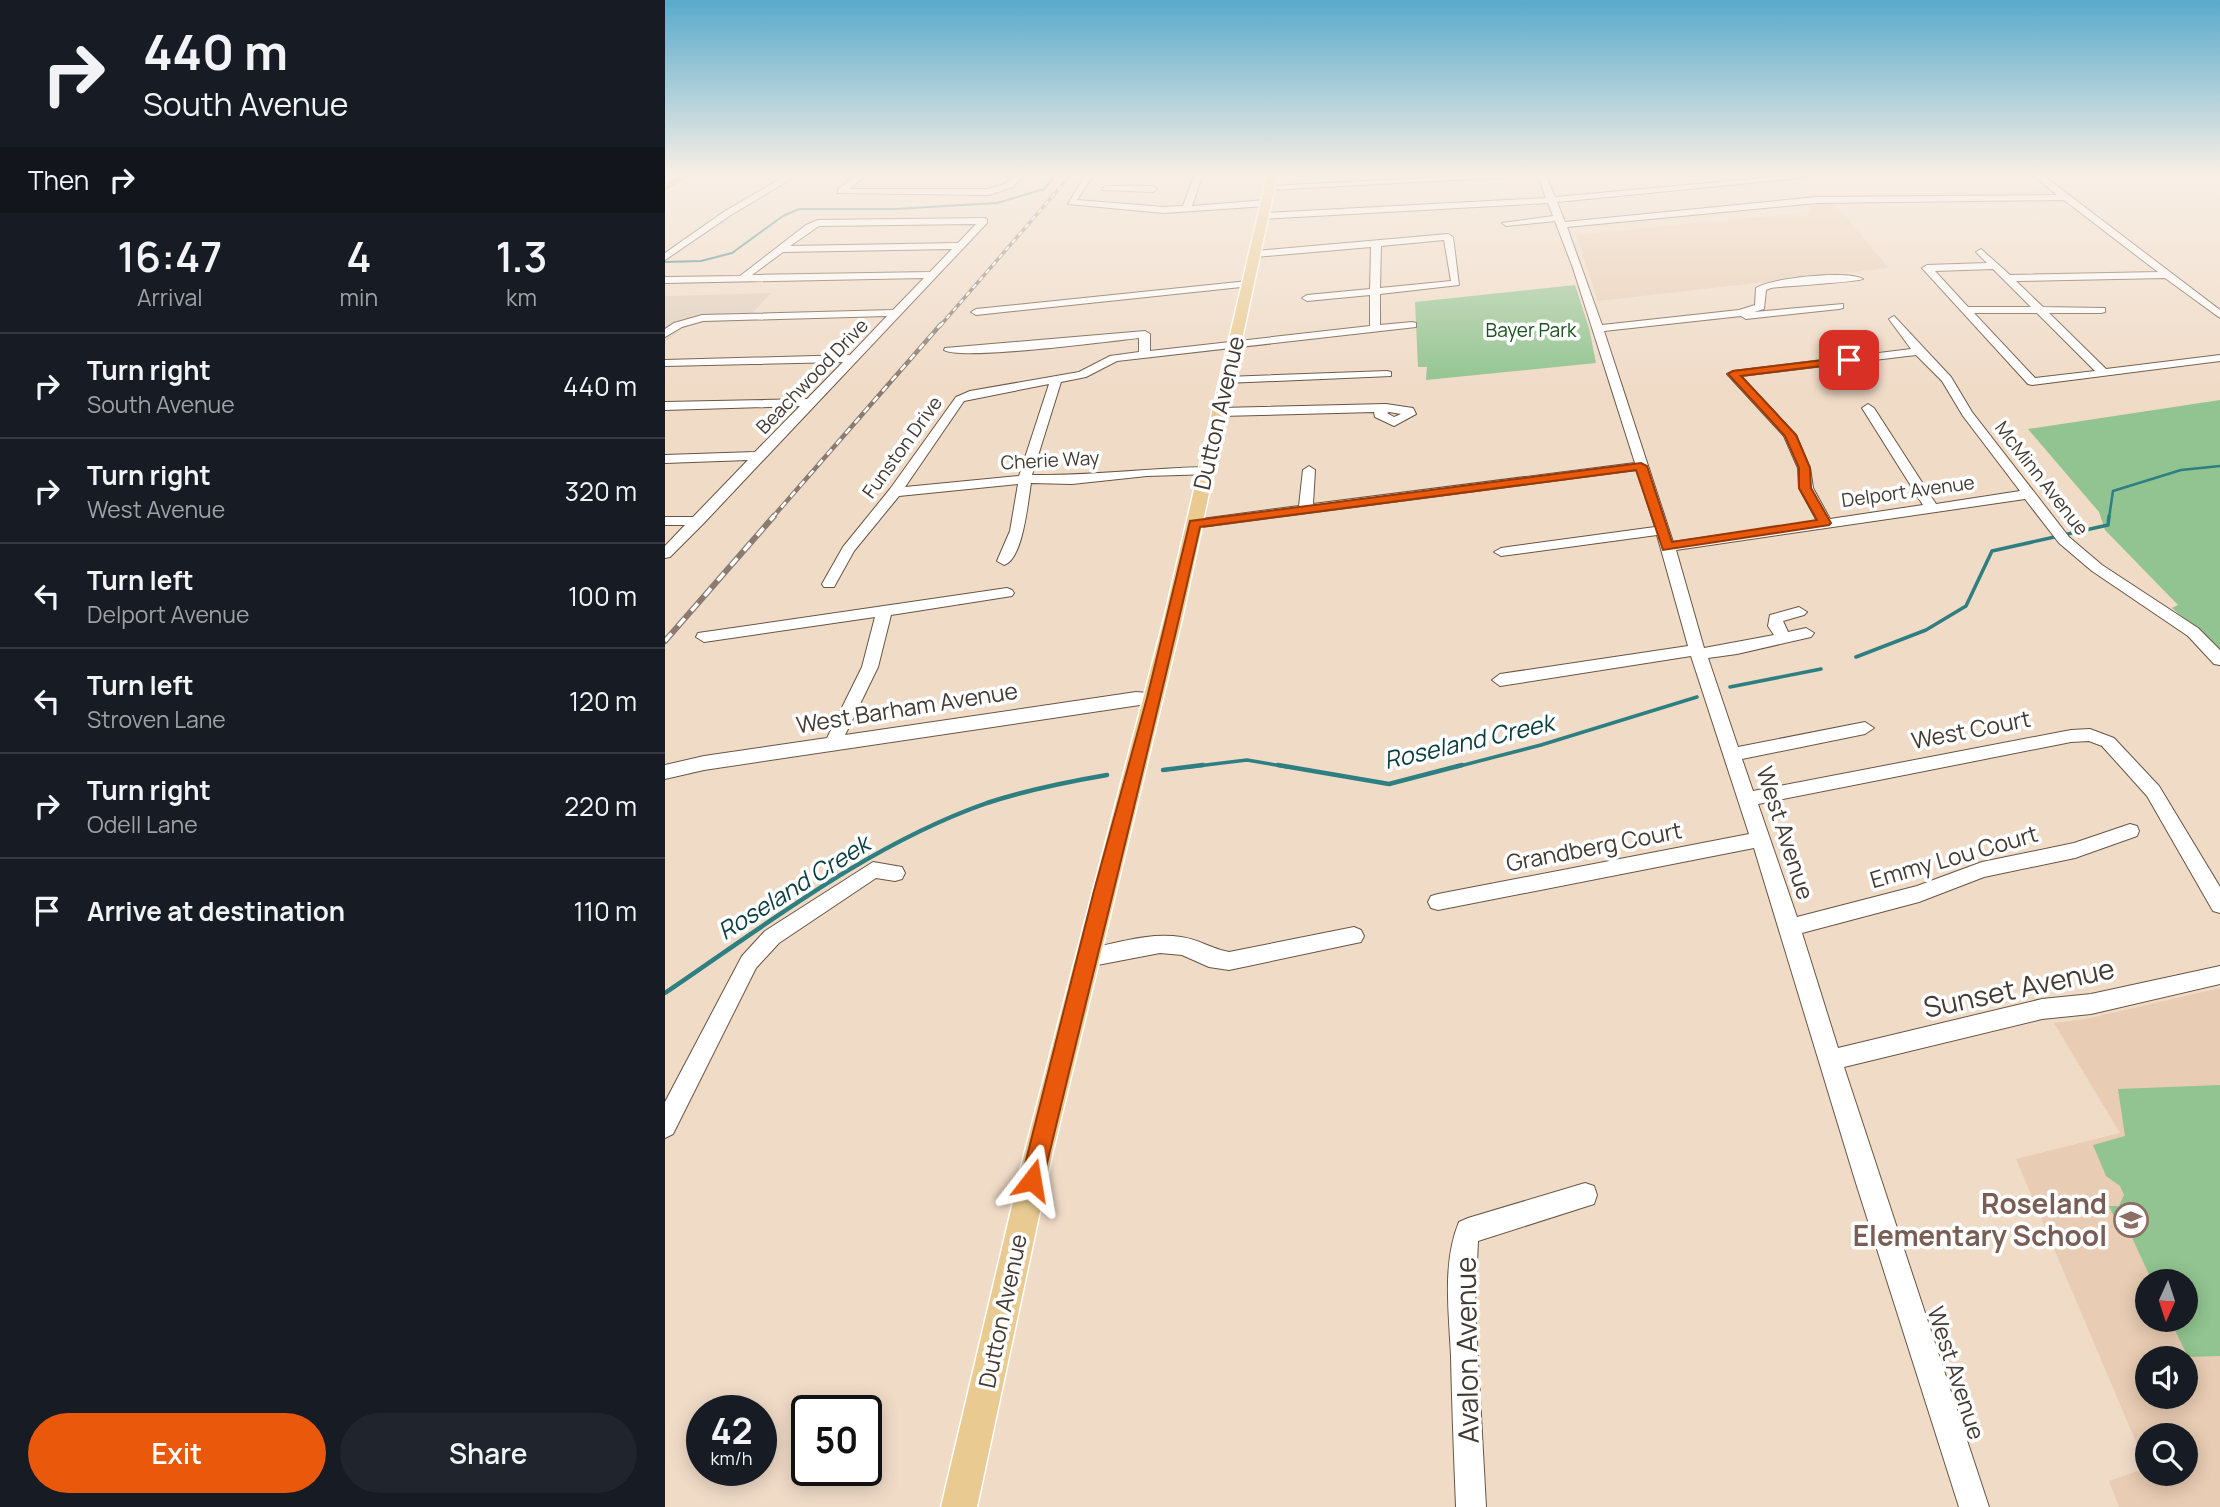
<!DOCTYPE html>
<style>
body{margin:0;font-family:Manrope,sans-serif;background:#20242c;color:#f1f3f6;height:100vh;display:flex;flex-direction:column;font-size:26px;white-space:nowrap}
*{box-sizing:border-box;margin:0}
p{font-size:23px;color:#9ea1a6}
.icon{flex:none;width:38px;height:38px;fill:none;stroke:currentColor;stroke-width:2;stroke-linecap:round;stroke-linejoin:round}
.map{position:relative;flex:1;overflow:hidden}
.side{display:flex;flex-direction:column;background:#171b24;width:665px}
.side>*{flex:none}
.banner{background:#171b24;color:#f1f3f6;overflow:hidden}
.needle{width:46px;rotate:183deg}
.controls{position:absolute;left:1470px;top:1269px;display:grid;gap:14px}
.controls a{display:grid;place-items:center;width:63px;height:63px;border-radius:50%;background:#171b24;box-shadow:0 4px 18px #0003;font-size:35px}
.speed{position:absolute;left:21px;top:1395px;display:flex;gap:14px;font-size:35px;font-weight:700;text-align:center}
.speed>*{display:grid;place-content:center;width:91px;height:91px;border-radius:50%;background:#171b24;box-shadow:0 4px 18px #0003;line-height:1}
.speed small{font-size:18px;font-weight:400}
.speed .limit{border:4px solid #111;border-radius:10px;background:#fff;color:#111}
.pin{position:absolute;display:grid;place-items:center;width:60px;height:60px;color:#fff;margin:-30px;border-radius:14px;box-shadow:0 4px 10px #0006}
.me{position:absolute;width:77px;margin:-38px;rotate:14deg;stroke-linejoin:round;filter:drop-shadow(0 0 5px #0008)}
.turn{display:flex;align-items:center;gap:24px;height:147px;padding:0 28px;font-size:32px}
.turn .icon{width:91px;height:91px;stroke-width:2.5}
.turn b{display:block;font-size:49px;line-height:60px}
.then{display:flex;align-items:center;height:66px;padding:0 28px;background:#0003;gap:14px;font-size:26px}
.eta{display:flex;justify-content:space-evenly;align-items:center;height:119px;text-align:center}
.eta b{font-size:42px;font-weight:600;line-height:49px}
.primary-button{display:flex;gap:14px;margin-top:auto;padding:14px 28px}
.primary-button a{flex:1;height:80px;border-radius:42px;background:#ea580c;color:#fff;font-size:28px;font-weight:600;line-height:80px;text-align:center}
.primary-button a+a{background:#20242c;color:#f1f3f6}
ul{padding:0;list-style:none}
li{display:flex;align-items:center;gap:21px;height:105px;padding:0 28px;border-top:2px solid #363941}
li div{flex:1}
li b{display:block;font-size:26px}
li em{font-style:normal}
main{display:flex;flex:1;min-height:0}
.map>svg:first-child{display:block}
.commercial{fill:#dfcfbd}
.built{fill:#e8ccb3;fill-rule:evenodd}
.green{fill:#91c490}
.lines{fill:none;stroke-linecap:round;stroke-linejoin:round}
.stream-far3{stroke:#2d7f81;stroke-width:2}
.stream-far2{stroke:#2d7f81;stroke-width:2.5}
.stream-far1{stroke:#2d7f81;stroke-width:3.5}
.stream{stroke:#2d7f81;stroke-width:4.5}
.minor-casing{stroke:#685544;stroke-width:2}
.major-casing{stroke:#fff;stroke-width:3}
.highway-casing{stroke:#fff;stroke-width:3}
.minor{fill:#fff;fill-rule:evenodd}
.major{fill:#e9cb91;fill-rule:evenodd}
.highway{fill:#daa848;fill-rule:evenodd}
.rail-far2-casing{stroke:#897b6f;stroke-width:3.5}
.rail-far1-casing{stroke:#897b6f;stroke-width:4.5}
.rail-casing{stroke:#897b6f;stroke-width:6}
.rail-far2{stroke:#fff;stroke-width:2;stroke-dasharray:5;stroke-linecap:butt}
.rail-far1{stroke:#fff;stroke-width:2.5;stroke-dasharray:7;stroke-linecap:butt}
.rail{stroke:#fff;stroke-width:3.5;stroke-dasharray:10;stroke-linecap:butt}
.route{fill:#ea580c;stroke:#983908;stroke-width:2}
.labels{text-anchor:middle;stroke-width:7;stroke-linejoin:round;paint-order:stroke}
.far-park-label{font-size:19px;fill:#18521c;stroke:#fff}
.far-street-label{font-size:19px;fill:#433b33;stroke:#fff}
.street-label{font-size:23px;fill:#433b33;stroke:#fff}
.water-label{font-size:24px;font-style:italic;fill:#093e40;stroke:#fff}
.near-street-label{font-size:28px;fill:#433b33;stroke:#fff}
.near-education-label{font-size:28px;font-weight:bold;fill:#785e54;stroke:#fff;text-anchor:end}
</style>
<main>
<section class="side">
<div class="banner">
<div class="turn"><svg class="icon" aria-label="right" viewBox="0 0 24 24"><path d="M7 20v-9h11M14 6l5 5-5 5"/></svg><div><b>440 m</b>South Avenue</div></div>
<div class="then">Then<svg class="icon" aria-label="right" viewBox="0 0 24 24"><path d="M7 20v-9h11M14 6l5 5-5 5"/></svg></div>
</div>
<div class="eta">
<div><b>16:47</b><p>Arrival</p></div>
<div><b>4</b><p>min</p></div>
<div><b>1.3</b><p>km</p></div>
</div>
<ul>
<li><svg class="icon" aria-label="right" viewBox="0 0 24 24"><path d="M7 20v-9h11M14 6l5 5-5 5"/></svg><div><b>Turn right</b><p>South Avenue</p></div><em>440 m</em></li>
<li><svg class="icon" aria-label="right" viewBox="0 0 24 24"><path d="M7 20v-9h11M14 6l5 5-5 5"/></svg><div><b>Turn right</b><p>West Avenue</p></div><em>320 m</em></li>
<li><svg class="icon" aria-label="left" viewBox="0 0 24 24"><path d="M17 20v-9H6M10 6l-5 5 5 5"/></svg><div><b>Turn left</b><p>Delport Avenue</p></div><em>100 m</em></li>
<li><svg class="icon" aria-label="left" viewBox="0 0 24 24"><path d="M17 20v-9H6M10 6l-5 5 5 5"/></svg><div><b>Turn left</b><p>Stroven Lane</p></div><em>120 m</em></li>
<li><svg class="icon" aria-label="right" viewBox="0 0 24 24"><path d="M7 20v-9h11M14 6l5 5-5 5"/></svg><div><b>Turn right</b><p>Odell Lane</p></div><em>220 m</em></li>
<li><svg class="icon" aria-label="arrive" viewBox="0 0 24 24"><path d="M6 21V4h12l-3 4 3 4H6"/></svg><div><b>Arrive at destination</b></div><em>110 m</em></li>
</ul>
<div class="primary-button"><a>Exit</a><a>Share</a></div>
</section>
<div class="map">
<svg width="1555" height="1507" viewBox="0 0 1555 1507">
<rect width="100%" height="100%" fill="#f0dbc7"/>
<path class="commercial" d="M106,293l-26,28 -48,2 -14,5 -18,14v-46z"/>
<g class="built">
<path d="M1154,202l15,1 55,65 -291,33 -22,-66 235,-23 -4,-8z"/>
<path d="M1555,988v519h-101l-10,-26 38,-13 -131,-309 104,-26 -66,-110 32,-4zM1482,1281h39v39h-39zM1482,1358h39v38h-39zM1482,1435h39v39h-39z"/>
</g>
<g class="green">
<path d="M910,285l14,43 7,35 -170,17 1,-13h-9l-3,-65z"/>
<path d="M1555,400v249l-48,-41 6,-3 -73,-75 -6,-18 -71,-83z"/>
<path d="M1555,1085v271l-32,1 -18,-37h16v-39h-34l-24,-52h-8l-11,-23h10l5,-11 -4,-9 -14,-10 -13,-31 32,-9 -7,-47z"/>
</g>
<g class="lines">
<path class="stream-far3" d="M0,262l36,-1 31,-8 51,-37 16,-7h96l102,-6 47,-14 11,-13"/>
<path class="stream-far2" d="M1444,518l4,-27 68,-21 39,-4"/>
<g class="stream-far1">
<path d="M1191,657l70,-27 40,-24 26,-55 116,-26 1,-9"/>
<path d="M1065,687l91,-18"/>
<path d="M524,767l58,-7 41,7"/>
<path d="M791,767l85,-22 156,-48"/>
</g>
<g class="stream">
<path d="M613,765l111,19 73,-19"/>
<path d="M498,770l40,-5"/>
<path d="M0,993c102,-69 205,-149 322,-190 40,-13 79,-21 120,-28"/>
</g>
<g class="minor-casing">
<g id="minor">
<path d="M121,176h10l-65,39 -66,45v-7l60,-42z"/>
<path d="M190,176h10l-15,13h138l19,-6 7,-7h9l-10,11 -24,8 -151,-2v-4z"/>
<path d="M420,176h8l-16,24 87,7 19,-1 11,-30h8l-10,30 74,-6 4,3 -4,3 -102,7 -96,-9z"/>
<path d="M798,176h62l-256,14 -4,-2 4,-2z"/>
<path d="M873,176h8l9,21 231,-21 23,1 -252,25 8,20 252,-25 240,-2 -23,-19h10l176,134v8l-55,-40 -149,3 27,26 62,1v4l-4,1h-52l57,56 114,-14v6l-188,24 -4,-1 -106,-116 5,-3 60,-2 -11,-11 5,-3 29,26 148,-3 -94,-72 -247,3 -250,24 35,98 137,-15 16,-5 1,-17c14,-10 92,-18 107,-9 -5,3 -78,7 -92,9l-5,2 -2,19 -10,3 89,-8v4l-4,1 -93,10 -5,-3 -137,15 69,211 144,-21 -18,-33 -1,-20 -14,-32 -57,-62 6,-3 178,-22 -22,-30 5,-3 57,61 21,35 97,125 33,28 96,63 22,22v15l-6,-1 -26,-28 -96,-65 -33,-28 -34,-44 -349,51 28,98 70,-13 -6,-9 2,-11 29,-8 8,5 -3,3 -21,6 5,11 18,-4 8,5 -3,4 -74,17 -29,4 30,89 127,-25 9,6 -9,6 -123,25 11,32 318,-61 19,-1 24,9 45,48 61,101v26l-7,-2 -66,-115 -45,-50 -13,-5 -18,1 -313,62 39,113 120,-31 65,-24 92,-19 56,-19 7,2 2,5 -2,5 -62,22 -91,19 -65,25 -117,31 36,115 204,-49 49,-5 129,-28v18l-129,30 -49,5 -198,48 145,440h-30l-104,-327 -101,-332 -316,62 -7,-2 -3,-6 3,-6 7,-2 311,-60 -58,-178 -191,30 -8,-6 8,-6 188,-28 -31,-111 -156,21 -7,-4 7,-4 154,-21 -18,-57 -443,58 -7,-4 7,-4 105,-14 4,-36 6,-4 6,4 -2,34 322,-41 -62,-195 -18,-47 -49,5 -4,-3 51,-7 -5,-13 -285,16 -4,-3 4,-3 283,-15zM1328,269l38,38h-63l-33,-36zM1309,313h63l58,58 -60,7zM1251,355l26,26 21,35 57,75 -84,13 -62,-96 -6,-4 -6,4 61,97 -93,14 -17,-31 -3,-20 -14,-33 -55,-59z"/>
<path d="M440,186h48l4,3 -4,3 -51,-2z"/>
<path d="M319,218l3,1v4l-284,301 -33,33 -5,1v-12l20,-21h-20v-8h28l55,-57 -83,3v-8l90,-3 45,-46 -135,4v-8l142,-3 36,-37 -178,4v-6l185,-5 37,-39 -184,5 -21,6 -17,10v-8l9,-6 28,-8 191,-5 31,-32 -259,5v-6l75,-1 66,-51 12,-5zM311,224l-18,19 -168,3 29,-20zM287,249l-22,23 -178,3 31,-23z"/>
<path d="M783,234l5,3 6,48 -79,9v31l32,-3 4,1v4l-299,34 -31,16 -25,5 -29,93c58,1 116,-7 175,-8l6,4 -1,3 -65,2 -75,8 -41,-1c-3,18 -8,77 -27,82l-7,-4 13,-30 8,-47 -119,12 -45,55 -20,36h-10l-2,-3 21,-37 47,-58 66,-92 14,-6 109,-19 31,-16 29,-4v-14c-29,3 -179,23 -195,12l1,-2 200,-17 5,3v17l220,-25v-31l-63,6 -5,-3 5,-3 63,-6 1,-42 -115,10 -5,-3 5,-3zM779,240l7,41 -71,7 1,-42zM384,384l-30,92 -114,11 59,-86z"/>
<path d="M583,281l5,3 -2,2 -275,29 -5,-3 5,-3z"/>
<path d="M722,371l4,1v4l-165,7 -6,-3 6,-3z"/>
<path d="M721,404l27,4 3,6 -22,12 -19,-9 -1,-5 -154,4 -6,-4 6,-4zM724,412l12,2 -7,3 -7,-4z"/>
<path d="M342,588l5,2 2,3 -2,3 -121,19 -13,52 -33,68 291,-43 24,2 2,4 -2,4 -456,68 -39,9v-14l39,-9 123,-18 35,-71 13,-50 -171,25 -8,-5 2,-4z"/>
<path d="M208,862l29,5 3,6 -3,6 -7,2 -19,-3 -97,65 -23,25 -83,166 -8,4v-36l77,-146 23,-25z"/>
<path d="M689,927l7,3 3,6 -3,6 -132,28 -20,-3 -27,-12 -22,-2 -73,14 -7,-3 -3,-6 3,-6 7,-3c30,-6 63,-17 94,-12 17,2 31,12 48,15z"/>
<path d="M920,1183l9,3 3,9 -3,9 -116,37 -3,64 11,202h-30c-2,-50 -4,-101 -5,-151 -2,-44 -9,-93 8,-134l9,-4z"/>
</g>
</g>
<g class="major-casing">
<path id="major" d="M602,176h10l-95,443 -130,536 -75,352h-36l83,-352 140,-536z"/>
</g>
<g class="highway-casing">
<path id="highway" d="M13,176h14l-27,15v-8z"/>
</g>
<use href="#minor" class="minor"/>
<use href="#major" class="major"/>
<use href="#highway" class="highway"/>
<g class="rail-far2-casing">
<path id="rail-far2" d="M275,326l130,-150"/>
</g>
<g class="rail-far1-casing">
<path id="rail-far1" d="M107,518l169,-194"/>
</g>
<g class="rail-casing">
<path id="rail" d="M0,641l109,-125"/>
</g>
<use href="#rail-far2" class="rail-far2"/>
<use href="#rail-far1" class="rail-far1"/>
<use href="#rail" class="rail"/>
</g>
<linearGradient id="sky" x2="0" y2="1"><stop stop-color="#59aacc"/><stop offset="0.45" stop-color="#f8efe6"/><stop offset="1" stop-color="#f8efe6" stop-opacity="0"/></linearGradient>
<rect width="1555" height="387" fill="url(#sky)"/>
<path class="route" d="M1184,357l5,3 -1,2 -112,14 55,59 14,33 1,20 20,35 -2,2 -166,25 -27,-80 -436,57c-49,219 -105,435 -157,653l-3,8 -8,3 -8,-3 -3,-8 73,-289 53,-193 43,-177 451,-58 6,3 25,76 145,-22 -18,-32v-20l-14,-32 -57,-62 5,-3z"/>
<defs>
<g id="school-ring" transform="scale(1.75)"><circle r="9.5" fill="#fff" stroke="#8d6e63" stroke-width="1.5"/><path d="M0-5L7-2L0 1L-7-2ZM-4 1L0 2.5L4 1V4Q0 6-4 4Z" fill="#8d6e63"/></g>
</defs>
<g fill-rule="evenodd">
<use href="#school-ring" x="1466" y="1220"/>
</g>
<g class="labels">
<g class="far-park-label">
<text x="866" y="337">Bayer Park</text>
</g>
<g class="far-street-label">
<text transform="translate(147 376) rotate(-46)" y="7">Beachwood Drive</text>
<text transform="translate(237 447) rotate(-54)" y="7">Funston Drive</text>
<text transform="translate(385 460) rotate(-3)" y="7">Cherie Way</text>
<text transform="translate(1377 478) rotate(52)" y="7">McMinn Avenue</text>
<text transform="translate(1243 491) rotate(-8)" y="7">Delport Avenue</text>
</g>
<g class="street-label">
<text transform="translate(554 413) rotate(-77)" y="8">Dutton Avenue</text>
<text transform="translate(242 708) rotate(-9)" y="8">West Barham Avenue</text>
<text transform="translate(1306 730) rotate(-11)" y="8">West Court</text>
<text transform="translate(1120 833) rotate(72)" y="8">West Avenue</text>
<text transform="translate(929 847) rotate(-11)" y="8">Grandberg Court</text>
<text transform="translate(1289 857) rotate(-16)" y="8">Emmy Lou Court</text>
<text transform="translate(338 1311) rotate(-78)" y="8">Dutton Avenue</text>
<text transform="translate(1291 1373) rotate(72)" y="8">West Avenue</text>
</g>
<g class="water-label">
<text transform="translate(804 742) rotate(-13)" y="8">Roseland Creek</text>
<text transform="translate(129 888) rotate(-32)" y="8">Roseland Creek</text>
</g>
<g class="near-street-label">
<text transform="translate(1354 988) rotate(-12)" y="10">Sunset Avenue</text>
<text transform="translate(802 1350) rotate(-91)" y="10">Avalon Avenue</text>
</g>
<g class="near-education-label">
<text x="1442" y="1214">Roseland<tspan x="1442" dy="32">Elementary School</tspan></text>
</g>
</g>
</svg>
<div class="controls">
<a><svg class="needle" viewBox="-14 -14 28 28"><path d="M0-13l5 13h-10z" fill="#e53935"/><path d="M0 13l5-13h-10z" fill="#9ea1a6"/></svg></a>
<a><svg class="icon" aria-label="sound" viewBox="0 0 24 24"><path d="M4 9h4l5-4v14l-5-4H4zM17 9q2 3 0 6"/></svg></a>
<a><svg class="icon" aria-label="search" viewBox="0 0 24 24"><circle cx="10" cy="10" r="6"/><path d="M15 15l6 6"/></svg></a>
</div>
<div class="speed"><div>42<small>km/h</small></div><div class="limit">50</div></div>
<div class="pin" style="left:1184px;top:360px;background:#d93025"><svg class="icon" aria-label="arrive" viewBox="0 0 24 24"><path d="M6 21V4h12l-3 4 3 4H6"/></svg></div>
<svg class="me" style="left:367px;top:1180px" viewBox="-20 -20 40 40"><path d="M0-17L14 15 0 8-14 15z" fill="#ea580c" stroke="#fff" stroke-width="4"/></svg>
</div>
</main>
